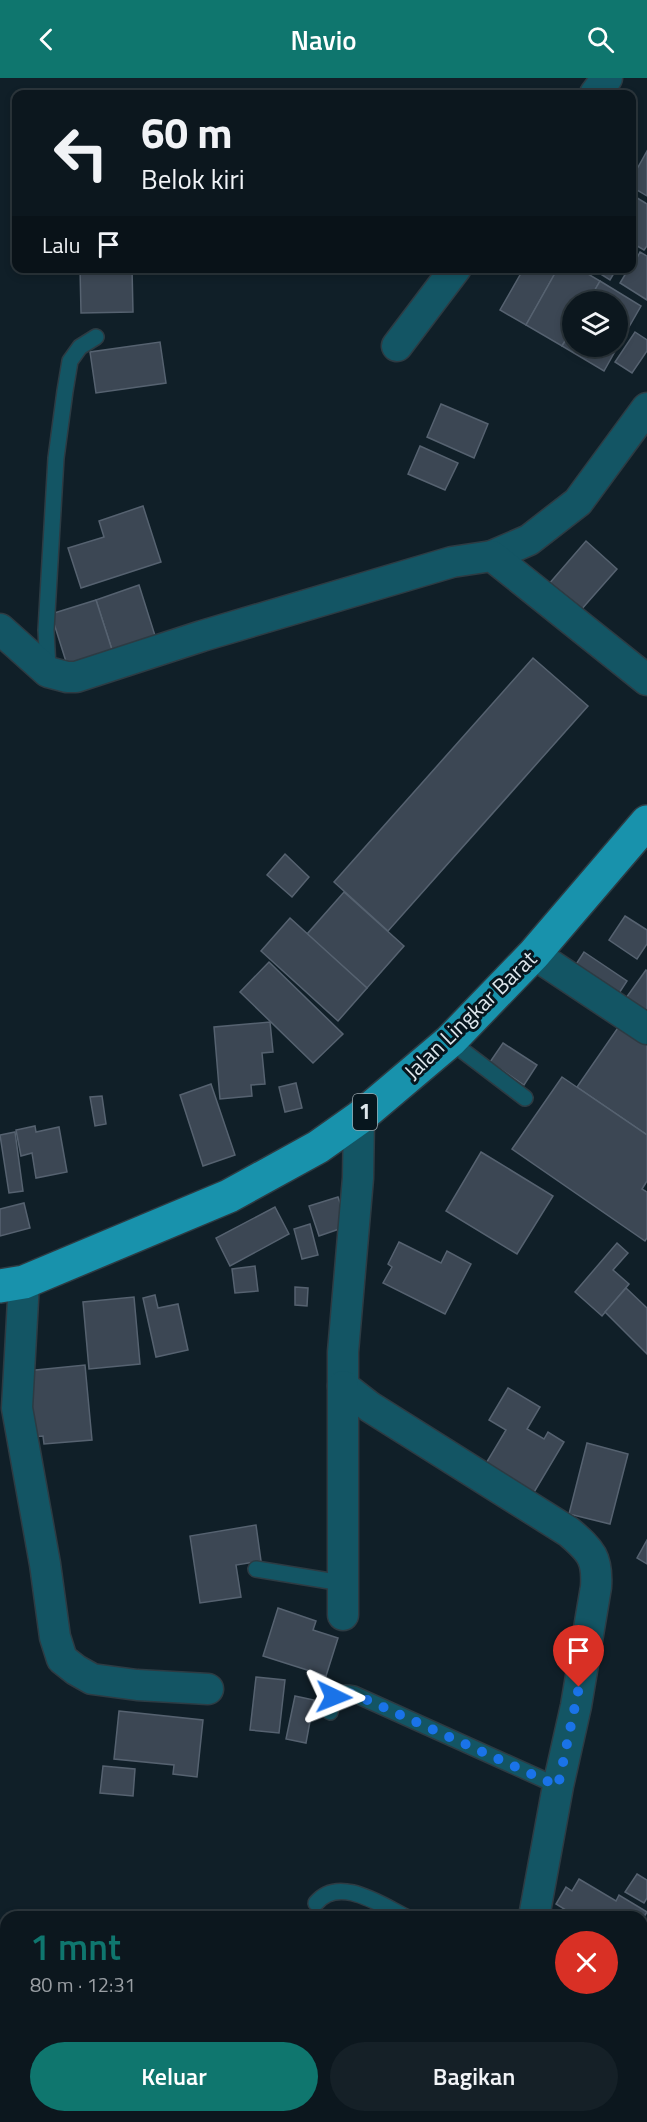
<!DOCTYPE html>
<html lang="id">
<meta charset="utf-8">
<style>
body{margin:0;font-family:"Titillium Web",sans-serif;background:#152027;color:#f1f3f6;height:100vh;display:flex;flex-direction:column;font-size:22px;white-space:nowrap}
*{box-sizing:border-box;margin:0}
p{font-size:20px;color:#9a9fa4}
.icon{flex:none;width:33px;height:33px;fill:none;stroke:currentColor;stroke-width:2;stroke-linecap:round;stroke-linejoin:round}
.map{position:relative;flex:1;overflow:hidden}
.drawer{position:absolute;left:0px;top:1833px;width:648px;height:212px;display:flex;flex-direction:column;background:#0c171e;border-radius:18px 18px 0 0;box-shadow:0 3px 9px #0003,0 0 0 2px #2c363c}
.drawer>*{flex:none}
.hud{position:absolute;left:12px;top:12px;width:624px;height:183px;border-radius:12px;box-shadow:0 3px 9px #0003,0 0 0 2px #2c363c;background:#0c171e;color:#f1f3f6;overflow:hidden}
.controls{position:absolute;left:562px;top:213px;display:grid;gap:12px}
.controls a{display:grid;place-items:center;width:66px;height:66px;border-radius:50%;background:#0c171e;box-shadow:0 3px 9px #0003,0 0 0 2px #2c363c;font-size:30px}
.pin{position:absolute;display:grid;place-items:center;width:51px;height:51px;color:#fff;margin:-62px -26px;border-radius:50% 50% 50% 0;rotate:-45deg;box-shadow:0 0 6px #0007}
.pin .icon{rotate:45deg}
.me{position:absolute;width:66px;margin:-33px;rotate:92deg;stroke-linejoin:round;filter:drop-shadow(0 0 4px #0008)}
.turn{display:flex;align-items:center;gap:21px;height:126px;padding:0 30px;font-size:27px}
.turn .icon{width:78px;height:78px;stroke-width:2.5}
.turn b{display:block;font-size:42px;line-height:51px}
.then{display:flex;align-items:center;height:57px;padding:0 30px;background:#0003;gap:12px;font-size:22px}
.round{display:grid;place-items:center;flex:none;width:63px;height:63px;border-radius:32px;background:#152027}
.overview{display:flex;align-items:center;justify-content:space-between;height:102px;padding:0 30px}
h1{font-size:36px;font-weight:600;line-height:45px;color:#0f766e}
.primary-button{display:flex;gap:12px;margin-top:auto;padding:12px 30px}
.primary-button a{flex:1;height:69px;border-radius:36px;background:#0f766e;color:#fff;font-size:24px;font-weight:600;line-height:69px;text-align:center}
.primary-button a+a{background:#152027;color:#f1f3f6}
header{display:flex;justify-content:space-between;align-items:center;height:78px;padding:0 30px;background:#0f766e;color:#fff;font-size:27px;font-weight:600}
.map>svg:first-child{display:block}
.building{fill:#3c4754;stroke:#566270;stroke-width:1.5}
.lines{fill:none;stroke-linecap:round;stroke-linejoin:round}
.service-casing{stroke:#2d3b43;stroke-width:18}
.minor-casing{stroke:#2d3b43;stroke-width:33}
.trunk-casing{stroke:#2d3b43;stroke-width:36}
.service{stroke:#135564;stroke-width:15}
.minor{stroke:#135564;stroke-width:30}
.trunk{stroke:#1892ac;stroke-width:33}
.route{stroke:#1a73e8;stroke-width:10;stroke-dasharray:0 18}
.labels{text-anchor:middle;stroke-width:6;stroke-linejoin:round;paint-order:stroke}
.shield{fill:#07161e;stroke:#9da8ae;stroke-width:1.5}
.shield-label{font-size:21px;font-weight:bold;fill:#dde6ec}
.street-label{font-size:22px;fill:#dde6ec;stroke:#07161e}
</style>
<header><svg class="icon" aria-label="back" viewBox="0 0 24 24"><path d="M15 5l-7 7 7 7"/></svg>Navio<svg class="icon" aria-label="search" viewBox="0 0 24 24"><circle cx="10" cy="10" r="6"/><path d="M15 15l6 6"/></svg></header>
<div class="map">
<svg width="647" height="2044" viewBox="0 0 647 2044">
<rect width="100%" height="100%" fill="#101f28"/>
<g class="building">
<path d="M647,73v45l-15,-9v-9z"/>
<path d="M634,118l13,8v42l-3,4 -12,-7v-42z"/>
<path d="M640,174l7,4v44l-27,-17 9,-15h3z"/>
<path d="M80,190h52l1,44 -52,1z"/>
<path d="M524,190h34l-32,57 -26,-15z"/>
<path d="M558,190h20l22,13 -12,21h-15v26l-11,18 -36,-21z"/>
<path d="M591,190h26l-7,12z"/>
<path d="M600,203l41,25 -23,40v-44h-30z"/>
<path d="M573,250v18h45l-14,25 -42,-25z"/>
<path d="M635,254l12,8v11l-15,22 -17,-11z"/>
<path d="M160,264l6,41 -70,10 -6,-41z"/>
<path d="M441,326l47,20 -14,34 -47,-21z"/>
<path d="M420,368l38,17 -13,27 -37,-16z"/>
<path d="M143,428l18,56 -80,26 -13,-40 36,-11 -5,-16z"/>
<path d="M586,463l31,28 -44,50 -31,-27z"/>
<path d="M139,507l18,57 -43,14 -18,-56z"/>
<path d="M96,522l18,56 -45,15 -18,-57z"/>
<path d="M533,580l55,48 -200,225 -54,-49z"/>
<path d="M285,776l24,23 -17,20 -25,-22z"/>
<path d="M344,814l60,54 -37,42 -60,-54z"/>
<path d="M625,838l22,14v14l-10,15 -28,-19z"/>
<path d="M290,840l77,70 -29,33 -77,-70z"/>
<path d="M584,874l43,29 -13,20 -43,-29z"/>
<path d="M269,884l74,72 -30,29 -73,-71z"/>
<path d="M646,892l1,1v52l-26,-18z"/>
<path d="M624,941l23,16v100l-70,-48z"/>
<path d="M270,944l3,30 -11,1 3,31 -14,1 1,11 -32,3 -6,-72z"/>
<path d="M503,965l34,22 -13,20 -34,-23z"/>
<path d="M562,999l85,58v46l-5,8 5,3v46l-2,3 -133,-92z"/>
<path d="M296,1005l6,25 -17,4 -6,-25z"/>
<path d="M211,1006l24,71 -32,11 -23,-71z"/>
<path d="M102,1018l4,28 -11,2 -5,-29z"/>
<path d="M35,1048l1,6 23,-5 8,45 -31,6 -4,-25 -11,3 -5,-26z"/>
<path d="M15,1054l8,59 -14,2 -9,-58z"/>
<path d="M481,1074l72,44 -36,58 -71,-43z"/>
<path d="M338,1119l10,29 -29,10 -10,-30z"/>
<path d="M24,1125l6,25 -30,8v-27z"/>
<path d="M275,1129l14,27 -59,32 -14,-28z"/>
<path d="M310,1146l8,31 -16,4 -8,-30z"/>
<path d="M399,1164l42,21 6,-12 24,13 -26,50 -62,-31 9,-16 -4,-3z"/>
<path d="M617,1165l11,10 -15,17 16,14 -27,32 -27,-24z"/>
<path d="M255,1188l3,25 -23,2 -3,-24z"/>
<path d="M295,1209l13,1 -1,18 -12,-1z"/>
<path d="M626,1210l21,20v46l-42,-42z"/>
<path d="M155,1217l3,13 20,-4 10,46 -32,7 -13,-59z"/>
<path d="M134,1219l6,67 -51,5 -6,-67z"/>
<path d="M85,1287l7,75 -48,4 -1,-8 -11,1 -6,-66z"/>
<path d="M508,1310l32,19 -13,22 17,10 4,-7 16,10 -31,52 -48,-29 21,-35 -17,-10z"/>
<path d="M587,1365l41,11 -18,70 -41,-10z"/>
<path d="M256,1447l5,36 -25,4 5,32 -41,6 -10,-67z"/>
<path d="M647,1462v24l-10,-6z"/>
<path d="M278,1530l38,13 -3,9 25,8 -12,38 -63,-20z"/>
<path d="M256,1599l29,3 -6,53 -29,-3z"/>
<path d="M295,1618l19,4 -8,43 -20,-4z"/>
<path d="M119,1633l84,9 -6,57 -24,-3 1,-9 -60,-6z"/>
<path d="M103,1688l32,3 -2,27 -33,-3z"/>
<path d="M637,1796l10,6v18l-3,5 -19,-11z"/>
<path d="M579,1801l37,22 3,-6 28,17 -5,8v-3h-65l-21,-13 10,-17 6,4z"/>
<path d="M642,2036l5,3v5h-30l3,-6h22z"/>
</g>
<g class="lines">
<g class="service-casing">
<g id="service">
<path d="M48,591l-2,-39 10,-172 9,-67 5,-30 10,-14 16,-10"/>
<path d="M450,963l75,57"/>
<path d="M256,1491l86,14"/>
<path d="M330,1634c3,-16 7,-22 24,-18l204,92"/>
<path d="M316,1825c23,-28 65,2 90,14"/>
</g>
</g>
<g class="minor-casing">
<g id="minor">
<path d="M595,16l12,-16"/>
<path d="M397,268l59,-78"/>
<path d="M492,478l37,-16 49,-38 69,-94"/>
<path d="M0,551l48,43 19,5h9l126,-41 250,-74 40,-6 155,124"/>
<path d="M534,876l113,75"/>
<path d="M359,1040l-1,60 -15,174v34l27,21 199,125c22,19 29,26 27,55l-20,119 -18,80 -24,131"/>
<path d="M24,1204l-7,126 28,156 10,73 7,22 14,11 16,9 45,6 71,4"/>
<path d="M343,1537v-229"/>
<path d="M528,2038l2,6"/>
</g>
</g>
<g class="trunk-casing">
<path id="trunk" d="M0,1208l24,-4 205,-86 89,-49 41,-29 91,-77 84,-87 113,-132"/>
</g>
<use href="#service" class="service"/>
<use href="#minor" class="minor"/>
<use href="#trunk" class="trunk"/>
</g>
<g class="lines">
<path class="route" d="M334,1619l8,-5 12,2 204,92 21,-99"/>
</g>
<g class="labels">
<rect class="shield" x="353" y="1016" width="24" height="36" rx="4.5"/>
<g class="shield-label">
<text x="365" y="1041">1</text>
</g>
<g class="street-label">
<text transform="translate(470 937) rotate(-44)" y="8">Jalan Lingkar Barat</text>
</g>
</g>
</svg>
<div class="controls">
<a><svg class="icon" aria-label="layers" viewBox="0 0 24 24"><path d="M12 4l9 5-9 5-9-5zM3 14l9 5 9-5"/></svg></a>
</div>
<div class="pin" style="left:579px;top:1609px;background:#d93025"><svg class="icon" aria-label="arrive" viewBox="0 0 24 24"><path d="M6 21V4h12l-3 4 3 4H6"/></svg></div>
<svg class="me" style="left:334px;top:1619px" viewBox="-20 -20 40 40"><path d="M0-17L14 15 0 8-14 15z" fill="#1a73e8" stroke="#fff" stroke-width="4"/></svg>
<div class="hud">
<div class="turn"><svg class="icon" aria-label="left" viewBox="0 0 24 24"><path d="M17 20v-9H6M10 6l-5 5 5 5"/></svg><div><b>60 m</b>Belok kiri</div></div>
<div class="then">Lalu<svg class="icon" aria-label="arrive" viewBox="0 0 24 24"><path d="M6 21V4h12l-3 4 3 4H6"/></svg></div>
</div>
<section class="drawer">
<div class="overview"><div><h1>1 mnt</h1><p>80 m · 12:31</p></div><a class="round" style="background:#d93025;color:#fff"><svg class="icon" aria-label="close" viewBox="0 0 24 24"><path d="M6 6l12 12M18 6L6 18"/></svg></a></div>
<div class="primary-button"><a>Keluar</a><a>Bagikan</a></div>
</section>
</div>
